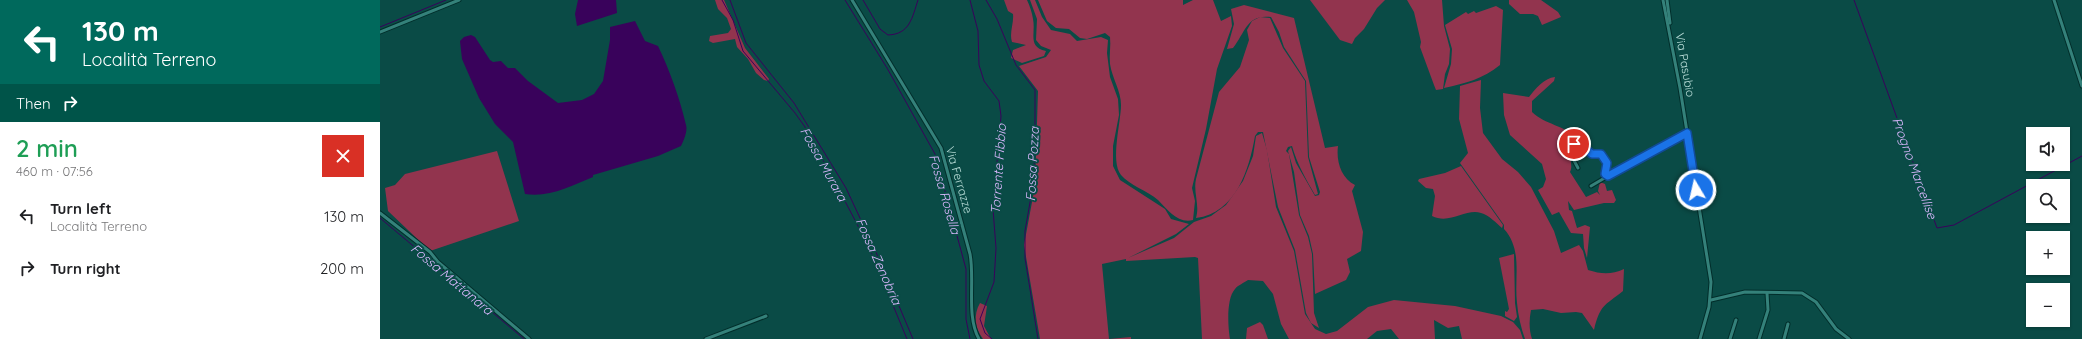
<!DOCTYPE html>
<meta charset="utf-8">
<style>
body{margin:0;font-family:Quicksand,sans-serif;background:#f2f2f2;color:#202124;height:100vh;display:flex;flex-direction:column;font-size:15px;white-space:nowrap}
*{box-sizing:border-box;margin:0}
p{font-size:13px;color:#757577}
.icon{flex:none;width:22px;height:22px;fill:none;stroke:currentColor;stroke-width:2;stroke-linecap:round;stroke-linejoin:round}
.map{position:relative;flex:1;overflow:hidden}
.drawer{display:flex;flex-direction:column;background:#fff;width:380px}
.drawer>*{flex:none}
.banner{background:#00695c;color:#fff;overflow:hidden}
.controls{position:absolute;left:1646px;top:127px;display:grid;gap:8px}
.controls a{display:grid;place-items:center;width:44px;height:44px;border-radius:0px;background:#fff;box-shadow:0 1px 3px #0004;font-size:20px}
.pin{position:absolute;display:grid;place-items:center;width:34px;height:34px;color:#fff;margin:-17px;border:2px solid #fff;border-radius:50%;box-shadow:0 1px 4px #0007}
.me{position:absolute;width:44px;margin:-22px;rotate:351deg;stroke-linejoin:round;filter:drop-shadow(0 0 3px #0008)}
.turn{display:flex;align-items:center;gap:14px;height:84px;padding:0 16px;font-size:18px}
.turn .icon{width:52px;height:52px;stroke-width:2.5}
.turn b{display:block;font-size:28px;line-height:34px}
.then{display:flex;align-items:center;height:38px;padding:0 16px;background:#0003;gap:8px;font-size:15px}
.round{display:grid;place-items:center;flex:none;width:42px;height:42px;border-radius:0px;background:#f2f2f2}
.summary{display:flex;align-items:center;justify-content:space-between;height:68px;padding:0 16px}
h1{font-size:24px;font-weight:600;line-height:30px;color:#1e9e55}
ul{padding:0;list-style:none}
li{display:flex;align-items:center;gap:12px;height:52px;padding:0 16px}
li div{flex:1}
li b{display:block;font-size:15px}
li em{font-style:normal}
main{display:flex;flex:1;min-height:0}
.map>svg:first-child{display:block}
.green{fill:#92344e}
.water{fill:#39025b}
.lines{fill:none;stroke-linecap:round;stroke-linejoin:round}
.stream{stroke:#39025b;stroke-width:1}
.minor-casing{stroke:#022e2b;stroke-width:5}
.minor{stroke:#34817a;stroke-width:3}
.route-casing{stroke:#114b97;stroke-width:10}
.route{stroke:#1a73e8;stroke-width:7}
.labels{text-anchor:middle;stroke-width:4;stroke-linejoin:round;paint-order:stroke}
.street-label{font-size:12px;fill:#b8dcd7;stroke:#0a4b46}
.water-label{font-size:13px;font-style:italic;fill:#d9b8fd;stroke:#0a4b46}
</style>
<main>
<section class="drawer">
<div class="banner">
<div class="turn"><svg class="icon" aria-label="left" viewBox="0 0 24 24"><path d="M17 20v-9H6M10 6l-5 5 5 5"/></svg><div><b>130 m</b>Località Terreno</div></div>
<div class="then">Then<svg class="icon" aria-label="right" viewBox="0 0 24 24"><path d="M7 20v-9h11M14 6l5 5-5 5"/></svg></div>
</div>
<div class="summary"><div><h1>2 min</h1><p>460 m · 07:56</p></div><a class="round" style="background:#d93025;color:#fff"><svg class="icon" aria-label="close" viewBox="0 0 24 24"><path d="M6 6l12 12M18 6L6 18"/></svg></a></div>
<ul>
<li><svg class="icon" aria-label="left" viewBox="0 0 24 24"><path d="M17 20v-9H6M10 6l-5 5 5 5"/></svg><div><b>Turn left</b><p>Località Terreno</p></div><em>130 m</em></li>
<li><svg class="icon" aria-label="right" viewBox="0 0 24 24"><path d="M7 20v-9h11M14 6l5 5-5 5"/></svg><div><b>Turn right</b></div><em>200 m</em></li>
</ul>
</section>
<div class="map">
<svg width="1702" height="339" viewBox="0 0 1702 339">
<rect width="100%" height="100%" fill="#0a4b46"/>
<g class="green">
<path d="M335,0h9l21,48 24,31 -1,2 -4,-1 -8,-7 -8,-14 -11,-12 -2,-8 -22,4 -4,-2 1,-5 18,-3 3,-4 -4,-11 -9,-9z"/>
<path d="M624,0h23c3,6 5,13 6,19 3,14 -6,28 13,32l-2,5 -22,7 -11,-5 2,-8 13,-5 -14,-3c-3,-9 2,-18 1,-28l-5,-3z"/>
<path d="M650,0h5l7,17 9,13 19,4 7,7 24,-4 7,3 -1,13 3,24 8,22 1,16 -6,31v20l7,14 45,29 6,10 18,5 -13,10 -48,24 46,-20 20,-16 17,-6 15,-11 17,-24 10,-25 3,-20 6,-3 5,17 9,57 18,44 11,63 10,15 11,5 11,-3 31,-24 26,-7 61,6 46,10 12,6 7,8 3,9h-61l-3,-13 -11,2 -14,-8 1,19h-36l-8,-10 -14,2 -10,8h-78l-8,-15 -8,-30 -10,-13 -15,-1c-4,3 -10,5 -13,9 -9,10 -7,38 -5,50h-28l-4,-81 -3,-1 -69,4v-2l-24,5 7,75 22,-2v2h-91l-16,-94 11,-59 3,-95 -19,-25 27,-9 5,-7 -10,-4 -5,-6 1,-21z"/>
<path d="M658,0h145v5l10,-5h20l8,21 10,-5 1,10 -15,43 -11,60 -14,59 3,13 -2,19c-15,4 -25,-10 -35,-20 -10,-9 -29,-15 -37,-25 -11,-14 0,-53 0,-70 0,-14 -9,-27 -11,-41 -1,-9 1,-18 0,-27l-5,-4 -18,6 -7,-1 -11,-9 -13,-1 -9,-7z"/>
<path d="M930,0h75l-8,8 -13,21 -9,9 -3,6 -12,-4z"/>
<path d="M1027,0h35l2,26 6,23 -1,15 -4,10 -2,15 -7,1 -2,-5 -14,-38 1,-5 -7,-30z"/>
<path d="M1129,0h32l17,12 3,5 -19,8 -4,-9 -5,-2h-13l-11,-10z"/>
<path d="M864,5l50,13 31,130 13,-2c-2,15 3,32 17,39l-3,6 11,41 -2,19 -14,8 3,13 -4,8 -31,14 -2,-40 -4,-18 -9,-21 -6,-43 -6,-21 3,-4 5,16 19,33 4,-1 1,-3 -11,-35 -3,-76 -22,-34 -5,-15 -8,-15c-24,-3 -25,14 -38,31l-6,1 7,-25 -3,-15z"/>
<path d="M1116,6l7,4 -3,55c-17,14 -34,18 -56,23l7,-24 1,-15 -7,-24 21,-13 2,2 6,-3 2,2z"/>
<path d="M880,17l10,1 13,30 22,33 3,76 10,37 -3,1c-9,-16 -18,-31 -23,-49l-4,1 -2,4 3,3 10,61 9,22 4,17 2,59 5,15 -8,-5 -5,-10 -11,-63 -17,-43 -15,-75h-5l-3,4c-6,34 -19,77 -59,82 4,-13 -3,-26 0,-39l23,-87 21,-25 9,-27 -2,-10 5,-9z"/>
<path d="M1175,77l-1,4 -22,20v11c13,13 33,13 46,27v2l-8,6 2,2c-5,8 2,15 -2,23l16,25 11,-5 3,3 -2,-4 2,-9 5,2 2,7 5,-1 4,10 -2,3h-10l-30,7 -6,-9 1,9 3,1 5,17 8,-3 5,2 -3,31 -3,-10 -1,-14 -12,-1 -12,-21 -7,3 -14,-25 5,-3 3,-8 -4,-15 -32,-29 -6,-20 -1,-22 26,4c6,-8 15,-19 26,-20z"/>
<path d="M1101,80l-1,28 3,25 19,26 16,13 13,15 23,44 7,22 18,-8 4,6 5,19c13,4 23,5 36,-1l-1,22c-19,15 -23,14 -29,39l-12,-17 -6,-1 -15,1 -18,-4 -12,1c-2,10 -2,20 1,29h-7c-4,-11 -7,-24 -8,-36 -3,-26 6,-53 -13,-74v-4l-44,-62 8,-10 -9,-34 1,-33z"/>
<path d="M117,151l22,70 -89,30 -42,-40 -3,-23 10,-3 10,-11z"/>
<path d="M1081,166l42,59 -1,3c-6,-5 -13,-13 -21,-15 -15,-5 -31,12 -49,3l3,-20 -2,-7 -7,-1 -8,-7 1,-2 26,-6z"/>
<path d="M1134,254l1,49 2,14 -3,4 -9,-5v-5l2,1 2,-3 -10,-51z"/>
<path d="M600,303l7,3 -3,20 7,13h-8c-8,-11 -10,-24 -3,-36z"/>
<path d="M880,322l3,3 5,14h-22l1,-11z"/>
</g>
<g class="water">
<path d="M198,0h38l1,13 -40,13 -2,-12z"/>
<path d="M255,21l10,20 13,5c12,25 22,53 28,79 2,6 -3,17 -5,21l-23,10 -65,19v2c-22,9 -44,21 -68,17l-12,-52 -18,-18 -16,-26 -17,-39 -2,-18 4,-4 7,-2 4,2 15,23 3,2 8,-1 7,7h7l13,13 30,22 24,-3 12,-6 9,-13 7,-41v-13z"/>
</g>
<g class="lines">
<g class="stream">
<path d="M342,0l11,20 10,31 52,62 10,14 4,11 17,27 42,80 39,94"/>
<path d="M350,0l16,43 48,60 52,85 34,73 33,78"/>
<path d="M465,0l42,68 48,86 31,115v50l4,20"/>
<path d="M483,0l17,29 8,6c22,-1 24,-17 30,-35"/>
<path d="M590,0l8,31 1,34 5,16 15,20 2,15 -8,93 3,39 -2,34 -14,37 5,14 7,6"/>
<path d="M606,0l11,19 19,46 19,25v64l-3,37 -7,40v27l13,81"/>
<path d="M1474,0l83,228 17,-3 128,-69"/>
<path d="M0,27l66,-27"/>
<path d="M0,218l144,121"/>
</g>
<g class="minor-casing">
<g id="minor">
<path d="M472,0l89,148 29,106c5,25 -4,63 9,85"/>
<path d="M1283,0l17,88 31,194 -2,25 -9,32"/>
<path d="M1287,0l3,23"/>
<path d="M1674,0l28,86"/>
<path d="M0,32l79,-32"/>
<path d="M1198,168l-9,-17 5,-7h5l13,10h9l6,9 -2,11 3,2 79,-43"/>
<path d="M1211,186l17,-10"/>
<path d="M0,213l50,39 8,10 91,77"/>
<path d="M1331,300l34,-8 57,1 14,9 20,27 13,10"/>
<path d="M326,339l60,-23"/>
<path d="M1350,339l6,-19"/>
<path d="M1379,339l9,-29 -1,-17"/>
<path d="M1404,339l4,-15"/>
</g>
</g>
<use href="#minor" class="minor"/>
</g>
<g class="lines">
<g class="route-casing">
<path id="route" d="M1194,144h5l13,10h9l6,9 -2,11 3,2 79,-43 9,57"/>
</g>
<use href="#route" class="route"/>
</g>
<g class="labels">
<g class="street-label">
<text transform="translate(1305 65) rotate(80)" y="4">Via Pasubio</text>
<text transform="translate(579 180) rotate(74)" y="4">Via Ferrazze</text>
</g>
<g class="water-label">
<text transform="translate(444 164) rotate(61)" y="5">Fossa Murara</text>
<text transform="translate(652 164) rotate(-87)" y="5">Fossa Pozza</text>
<text transform="translate(1535 168) rotate(70)" y="5">Progno Marcellise</text>
<text transform="translate(618 169) rotate(-86)" y="5">Torrente Fibbio</text>
<text transform="translate(565 194) rotate(74)" y="5">Fossa Rosella</text>
<text transform="translate(499 261) rotate(66)" y="5">Fossa Zenobria</text>
<text transform="translate(72 279) rotate(40)" y="5">Fossa Mattanara</text>
</g>
</g>
</svg>
<div class="controls">
<a><svg class="icon" aria-label="sound" viewBox="0 0 24 24"><path d="M4 9h4l5-4v14l-5-4H4zM17 9q2 3 0 6"/></svg></a>
<a><svg class="icon" aria-label="search" viewBox="0 0 24 24"><circle cx="10" cy="10" r="6"/><path d="M15 15l6 6"/></svg></a>
<a>+</a>
<a>−</a>
</div>
<div class="pin" style="left:1194px;top:144px;background:#d93025"><svg class="icon" aria-label="arrive" viewBox="0 0 24 24"><path d="M6 21V4h12l-3 4 3 4H6"/></svg></div>
<svg class="me" style="left:1316px;top:190px" viewBox="-20 -20 40 40"><circle r="17" fill="#1a73e8" stroke="#fff" stroke-width="3"/><path d="M0-11L8 9 0 5-8 9z" fill="#fff"/></svg>
</div>
</main>
